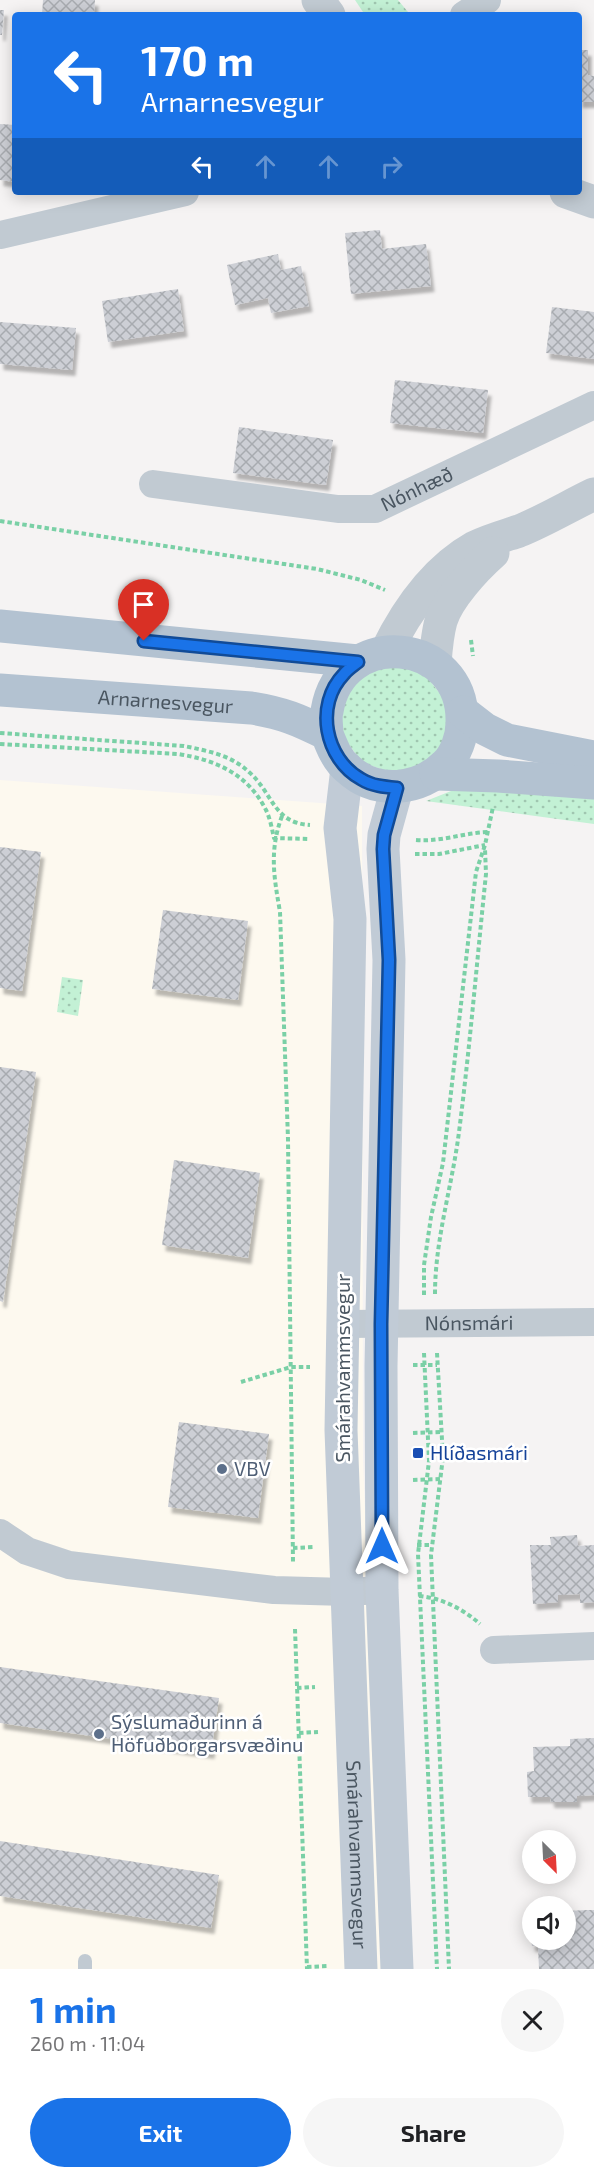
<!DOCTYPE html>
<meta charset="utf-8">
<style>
body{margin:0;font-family:"Exo 2",sans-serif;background:#f6f6f6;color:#202124;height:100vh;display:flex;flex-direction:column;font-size:22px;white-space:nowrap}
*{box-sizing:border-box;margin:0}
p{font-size:20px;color:#757577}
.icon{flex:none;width:33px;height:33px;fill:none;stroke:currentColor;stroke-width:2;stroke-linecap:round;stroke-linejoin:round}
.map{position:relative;height:1969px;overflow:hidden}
.drawer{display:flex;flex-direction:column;background:#fff;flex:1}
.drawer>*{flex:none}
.top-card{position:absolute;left:12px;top:12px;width:570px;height:183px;border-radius:6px;box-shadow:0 3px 15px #0003;background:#1a73e8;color:#fff;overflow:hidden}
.needle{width:39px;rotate:156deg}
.controls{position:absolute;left:522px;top:1830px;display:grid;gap:12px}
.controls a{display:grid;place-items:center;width:54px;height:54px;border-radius:50%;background:#fff;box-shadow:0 3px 15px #0003;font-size:30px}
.pin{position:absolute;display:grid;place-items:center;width:51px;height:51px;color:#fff;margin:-62px -26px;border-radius:50% 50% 50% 0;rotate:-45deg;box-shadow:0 0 6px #0007}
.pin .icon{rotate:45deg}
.me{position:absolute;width:66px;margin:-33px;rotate:0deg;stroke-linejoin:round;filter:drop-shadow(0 0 4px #0008)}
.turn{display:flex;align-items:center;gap:21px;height:126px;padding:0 30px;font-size:27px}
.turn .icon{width:78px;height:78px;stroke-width:2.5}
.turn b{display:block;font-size:42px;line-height:51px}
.lanes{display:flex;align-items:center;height:57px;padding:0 30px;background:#0003;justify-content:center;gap:30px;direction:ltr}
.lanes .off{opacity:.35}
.round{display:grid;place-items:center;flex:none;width:63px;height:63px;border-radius:32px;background:#f6f6f6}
.overview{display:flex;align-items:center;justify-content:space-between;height:102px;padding:0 30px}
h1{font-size:36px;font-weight:700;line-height:45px;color:#1a73e8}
.action{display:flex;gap:12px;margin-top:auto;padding:12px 30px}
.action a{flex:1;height:69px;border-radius:36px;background:#1a73e8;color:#fff;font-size:24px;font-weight:700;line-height:69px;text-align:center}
.action a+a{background:#f6f6f6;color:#202124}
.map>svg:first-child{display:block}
.commercial{fill:#fdf9ef}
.grass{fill:url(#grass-dots)}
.building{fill:url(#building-cross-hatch);filter:url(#shadow)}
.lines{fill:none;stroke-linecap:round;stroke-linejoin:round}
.path{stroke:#7ad0a6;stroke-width:4;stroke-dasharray:4.5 3;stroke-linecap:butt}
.service{stroke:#c1cad2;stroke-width:14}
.minor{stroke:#c1cad2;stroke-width:28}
.tertiary{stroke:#c1cad2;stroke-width:33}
.secondary{stroke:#c1cbd6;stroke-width:33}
.primary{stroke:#b3c2d1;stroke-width:33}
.route-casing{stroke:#114b97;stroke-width:15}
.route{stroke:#1a73e8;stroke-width:10}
.transit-dot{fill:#1a4fb4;stroke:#fff;stroke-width:2}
.service-dot{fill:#5c6f8a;stroke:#fff;stroke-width:2}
.labels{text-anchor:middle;stroke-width:5;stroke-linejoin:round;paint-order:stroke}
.street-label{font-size:20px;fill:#4a5661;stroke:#fff}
.transit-label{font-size:20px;fill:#164399;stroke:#fff;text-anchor:start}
.service-label{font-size:20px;fill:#4e5e75;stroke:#fff;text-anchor:start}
</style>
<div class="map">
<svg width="594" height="1969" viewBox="0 0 594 1969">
<defs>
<pattern id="grass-dots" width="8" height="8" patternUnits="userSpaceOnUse" patternTransform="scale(1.5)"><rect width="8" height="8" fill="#c3f1d5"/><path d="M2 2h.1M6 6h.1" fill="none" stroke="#a0c6b0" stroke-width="1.8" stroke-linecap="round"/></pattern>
<pattern id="building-cross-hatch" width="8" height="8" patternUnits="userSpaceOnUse" patternTransform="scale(1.5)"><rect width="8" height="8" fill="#cdcfd5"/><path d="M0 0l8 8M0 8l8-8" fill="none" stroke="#a8abb0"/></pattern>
<filter id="shadow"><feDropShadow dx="3.5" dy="6" stdDeviation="1.5" flood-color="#0004"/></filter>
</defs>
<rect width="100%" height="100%" fill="#f5f3f3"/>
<path class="commercial" d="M0,780l362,26 1,655 20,508h-383z"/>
<g class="grass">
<path d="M355,0h43l10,12 -4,3h-39z"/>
<path d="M387,664l36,8 23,29v36l-9,17 -13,11 -32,8 -31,-11 -19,-28 -2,-18 14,-34z"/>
<path d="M489,785l105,5v34l-168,-23 25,-10z"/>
<path d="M62,977l21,3 -5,36 -21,-4z"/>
</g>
<g class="building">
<path d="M43,0h52l-1,15h-52z"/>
<path d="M0,10h4l-2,25h-2z"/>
<path d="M579,50h9v25l6,1v26h-15z"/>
<path d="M0,124l15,1v57l-15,-2z"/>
<path d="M380,230l2,19 44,-5 5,42 -80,8 -6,-61z"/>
<path d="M278,254l3,16 20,-4 8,40 -38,7 -3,-15 -33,7 -8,-40z"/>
<path d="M178,289l6,42 -76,11 -6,-41z"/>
<path d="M552,307l42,5v47l-48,-6z"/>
<path d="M0,322l76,6 -4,42 -72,-6z"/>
<path d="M395,380l93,10 -5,43 -93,-10z"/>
<path d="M239,427l94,13 -7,45 -93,-12z"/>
<path d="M0,847l41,5 -19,139 -22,-3z"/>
<path d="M163,910l85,11 -10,79 -86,-11z"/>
<path d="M0,1067l36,5 -33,230 -3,-1z"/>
<path d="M174,1160l86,13 -12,85 -86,-13z"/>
<path d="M179,1422l90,12 -11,84 -90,-11z"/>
<path d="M577,1535l1,11 16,-1v57l-14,1v-9l-22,1v7l-25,2 -3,-59h21l-1,-8z"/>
<path d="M0,1667l219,31 -8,55 -211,-30z"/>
<path d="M594,1738v57l-17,1v6h-26l-1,-5h-22l-1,-25 7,-1 -1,-24 37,-1v-7z"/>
<path d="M0,1841l219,34 -8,53 -211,-32z"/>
<path d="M587,1910h7v59h-55l-1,-23h-6l-1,-6h35v-29z"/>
</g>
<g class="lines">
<g class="path">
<path d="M0,521l317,48 44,11 24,10"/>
<path d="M471,640l2,16"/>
<path d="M0,733l184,13c24,5 47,9 65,26 24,21 24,51 61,53"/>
<path d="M0,744l178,10c38,6 70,20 88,56 4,8 6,19 8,28l36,1"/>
<path d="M282,816c-13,35 -8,61 -2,96l8,227 5,423"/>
<path d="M416,840c25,2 47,-7 72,-8"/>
<path d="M415,854h24l46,-9"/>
<path d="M435,1294c0,-55 17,-107 24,-162 11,-86 18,-172 27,-258l-1,-25"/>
<path d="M424,1295v-30l7,-48 12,-54 33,-291 9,-27 8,-38"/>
<path d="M424,1353l5,108 -11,93 19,415"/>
<path d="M437,1353l6,104 -12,98 18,414"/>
<path d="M413,1365h24"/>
<path d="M241,1382l50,-15h19"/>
<path d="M413,1433l29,-1"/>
<path d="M413,1480l28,-1"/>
<path d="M417,1545h14"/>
<path d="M293,1548l22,-1"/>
<path d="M419,1596c23,2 44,13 61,28"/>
<path d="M295,1629l12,340"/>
<path d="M297,1688l18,-1"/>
<path d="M299,1733l19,-1"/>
<path d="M307,1967l22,-1"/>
</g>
<path class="service" d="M85,1969v-8"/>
<g class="minor">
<path d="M464,15l23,-15"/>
<path d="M0,235l185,-43"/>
<path id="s1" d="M153,484l185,25h37l219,-104"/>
<path id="s2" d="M343,1324l251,-2"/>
<path d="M0,1533l27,18 42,14 205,25 72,2 36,-2"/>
<path d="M494,1650l100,-4"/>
</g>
<g class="tertiary">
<path d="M318,0l11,15"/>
<path d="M566,192l28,10"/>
<path d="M386,652c20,-41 48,-82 89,-105 14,-7 29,-11 44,-16 25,-10 50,-25 75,-37"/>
<path d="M435,664c1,-14 2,-29 6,-43 7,-23 34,-52 52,-68"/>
</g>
<g class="secondary">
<path id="s3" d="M347,768l-7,60 10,91 -9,511 20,539"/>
<path d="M397,1969l-15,-379 -1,-224 8,-406 -6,-111 1,-14 13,-47"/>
</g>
<g class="primary">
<path d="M0,626l358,35"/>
<path id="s4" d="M0,690l251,18c32,5 48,12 76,26 5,13 10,26 21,35 28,26 71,22 98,-5 10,-10 16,-27 16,-41 3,-87 -121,-98 -135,-12 -2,7 0,16 0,23"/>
<path d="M463,712l22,17 22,11 87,17"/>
<path d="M436,774l62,2 96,7"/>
</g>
</g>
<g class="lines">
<g class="route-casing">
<path id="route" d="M144,641l214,21c-5,4 -10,7 -14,12 -30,31 -19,85 17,105 11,7 24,8 36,9l-13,47 -1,14 6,111 -8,364 1,222"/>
</g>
<use href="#route" class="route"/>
</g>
<rect class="transit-dot" x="412" y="1447" width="12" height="12" rx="3"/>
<g class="service-dot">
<circle cx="222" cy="1469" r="6"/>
<circle cx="99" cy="1734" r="6"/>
</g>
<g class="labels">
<g class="street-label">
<text dy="7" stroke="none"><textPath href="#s1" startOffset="270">Nónhæð</textPath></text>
<text dy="7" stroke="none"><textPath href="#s4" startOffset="166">Arnarnesvegur</textPath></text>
<text dy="7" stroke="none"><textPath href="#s2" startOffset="126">Nónsmári</textPath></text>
<text transform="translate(343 1368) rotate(-90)" y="7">Smárahvammsvegur</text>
<text dy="7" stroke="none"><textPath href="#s3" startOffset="1088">Smárahvammsvegur</textPath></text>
</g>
<g class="transit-label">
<text x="430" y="1460">Hlíðasmári</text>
</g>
<g class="service-label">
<text x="234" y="1476">VBV</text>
<text x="111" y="1729">Sýslumaðurinn á<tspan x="111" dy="23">Höfuðborgarsvæðinu</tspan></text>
</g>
</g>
</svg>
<div class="controls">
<a><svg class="needle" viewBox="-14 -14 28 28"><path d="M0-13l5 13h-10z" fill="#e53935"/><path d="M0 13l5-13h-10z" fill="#757577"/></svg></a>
<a><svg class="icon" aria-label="sound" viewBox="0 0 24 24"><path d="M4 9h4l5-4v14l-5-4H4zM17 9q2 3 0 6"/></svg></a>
</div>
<div class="pin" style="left:144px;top:641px;background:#d93025"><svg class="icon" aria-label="arrive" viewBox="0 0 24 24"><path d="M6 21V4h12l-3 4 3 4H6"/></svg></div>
<svg class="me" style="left:382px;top:1546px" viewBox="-20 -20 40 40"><path d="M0-17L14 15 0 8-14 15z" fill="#1a73e8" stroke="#fff" stroke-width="4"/></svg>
<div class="top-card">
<div class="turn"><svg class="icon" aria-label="left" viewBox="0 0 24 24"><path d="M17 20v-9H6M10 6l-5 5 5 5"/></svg><div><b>170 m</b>Arnarnesvegur</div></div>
<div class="lanes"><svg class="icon" aria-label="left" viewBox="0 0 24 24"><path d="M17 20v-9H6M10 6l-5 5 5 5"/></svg><svg class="icon off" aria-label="ahead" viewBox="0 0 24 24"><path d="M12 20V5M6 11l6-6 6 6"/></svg><svg class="icon off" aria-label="ahead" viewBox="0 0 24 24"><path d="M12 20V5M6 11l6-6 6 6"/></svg><svg class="icon off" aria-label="right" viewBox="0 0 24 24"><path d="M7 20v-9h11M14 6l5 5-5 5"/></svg></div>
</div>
</div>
<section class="drawer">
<div class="overview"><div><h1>1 min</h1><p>260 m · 11:04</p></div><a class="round"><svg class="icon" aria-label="close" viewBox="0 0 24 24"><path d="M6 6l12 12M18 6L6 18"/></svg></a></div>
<div class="action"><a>Exit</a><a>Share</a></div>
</section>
